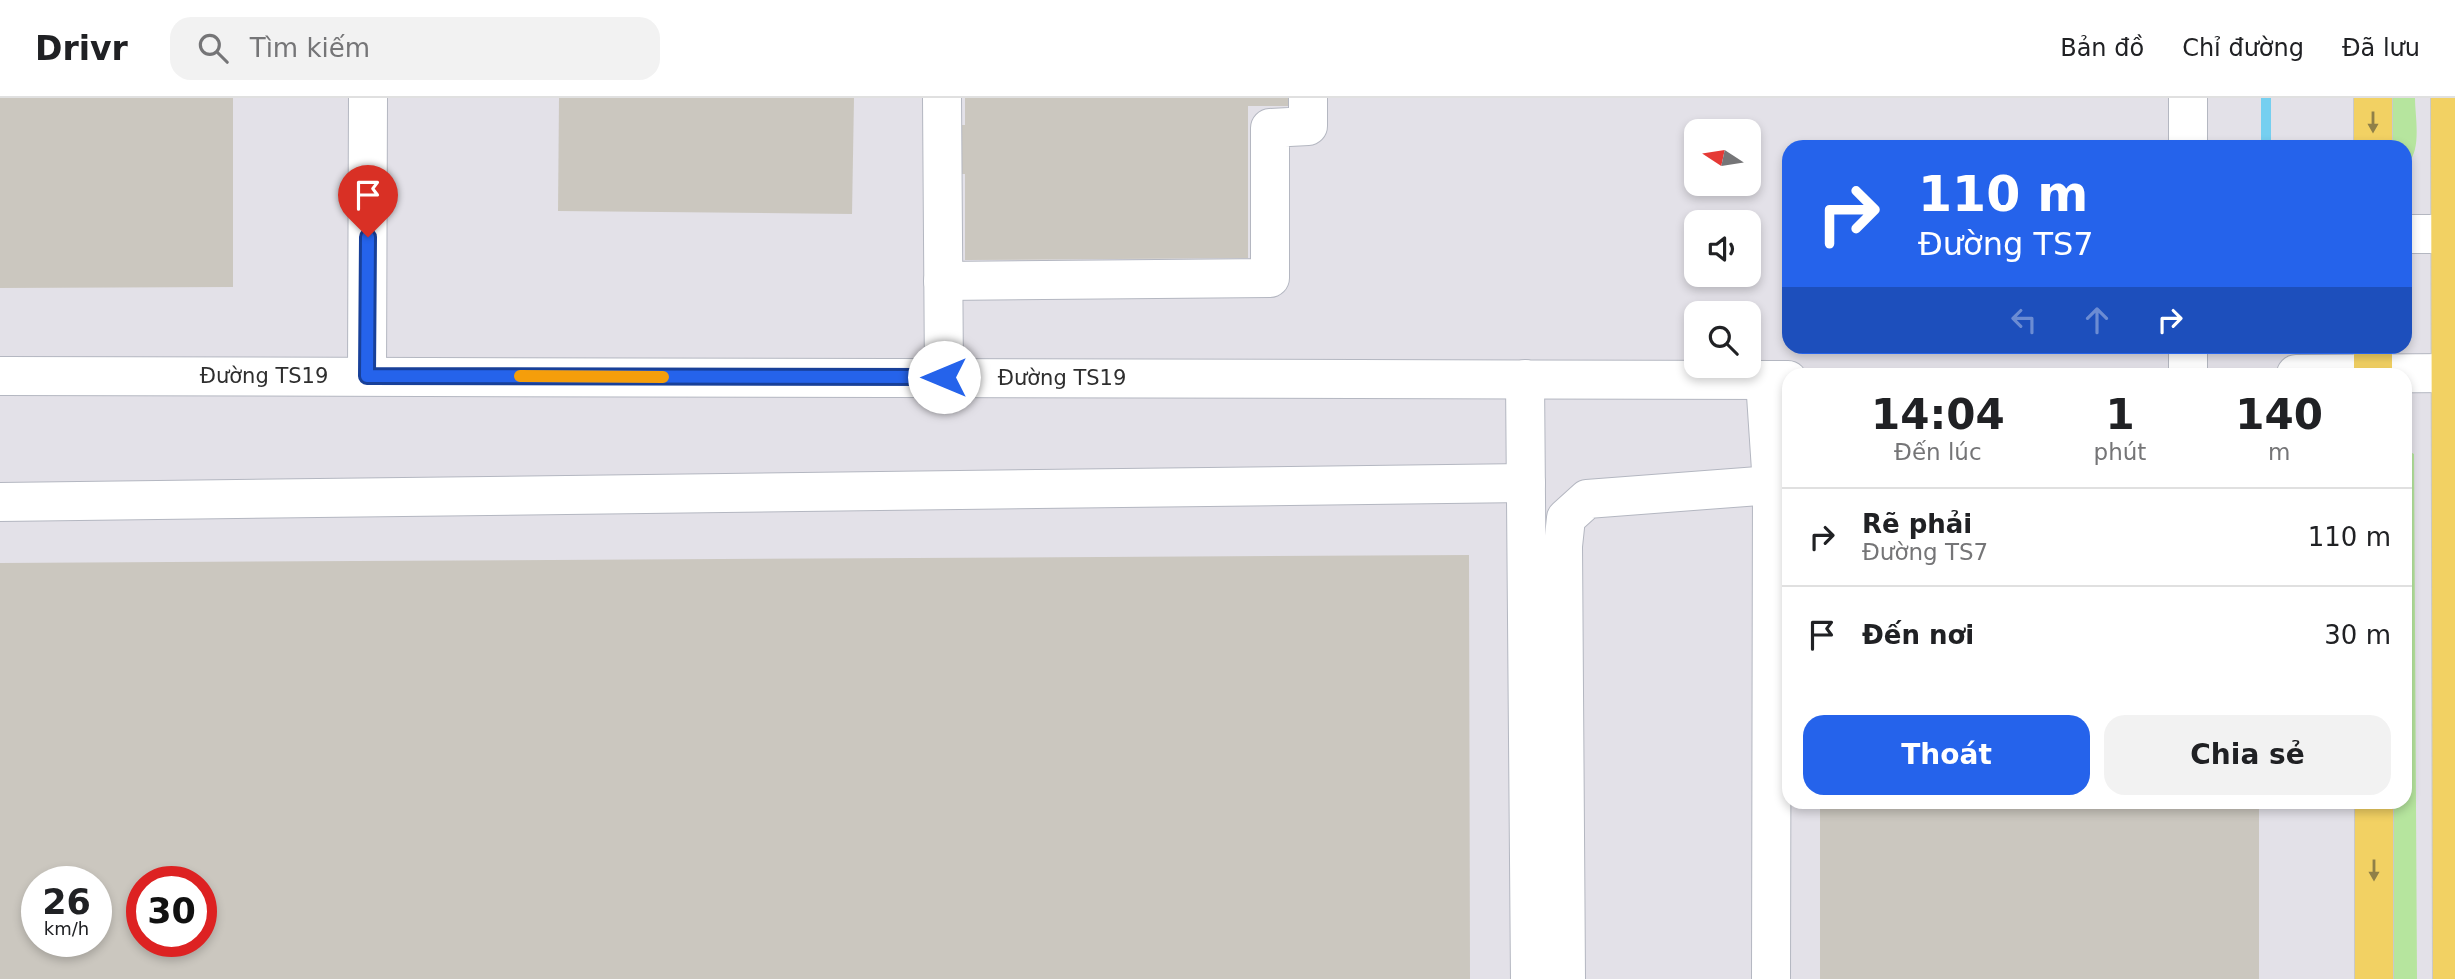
<!DOCTYPE html>
<html lang="vi">
<meta charset="utf-8">
<style>
body{margin:0;font-family:"DejaVu Sans",sans-serif;background:#f2f2f2;color:#202124;height:100vh;display:flex;flex-direction:column;font-size:26px;white-space:nowrap}
*{box-sizing:border-box;margin:0}
p{font-size:23px;color:#757577}
.icon{flex:none;width:38px;height:38px;fill:none;stroke:currentColor;stroke-width:2;stroke-linecap:round;stroke-linejoin:round}
.map{position:relative;flex:1;overflow:hidden}
.details{position:absolute;left:1782px;top:270px;width:630px;height:441px;display:flex;flex-direction:column;background:#fff;border-radius:21px;box-shadow:0 4px 10px #0003}
.details>*{flex:none}
.guide{position:absolute;left:1782px;top:42px;width:630px;height:214px;border-radius:21px;box-shadow:0 4px 10px #0003;background:#2563eb;color:#fff;overflow:hidden}
.needle{width:46px;rotate:282deg}
.controls{position:absolute;left:1684px;top:21px;display:grid;gap:14px}
.controls a{display:grid;place-items:center;width:77px;height:77px;border-radius:14px;background:#fff;box-shadow:0 4px 10px #0003;font-size:35px}
.speed{position:absolute;left:21px;top:768px;display:flex;gap:14px;font-size:35px;font-weight:700;text-align:center}
.speed>*{display:grid;place-content:center;width:91px;height:91px;border-radius:50%;background:#fff;box-shadow:0 4px 10px #0003;line-height:1}
.speed small{font-size:18px;font-weight:400}
.speed .limit{border:10px solid #d22;background:#fff;color:#111}
.pin{position:absolute;display:grid;place-items:center;width:60px;height:60px;color:#fff;margin:-72px -30px;border-radius:50% 50% 50% 0;rotate:-45deg;box-shadow:0 0 7px #0007}
.pin .icon{rotate:45deg}
.me{position:absolute;width:77px;margin:-38px;rotate:270deg;stroke-linejoin:round;filter:drop-shadow(0 0 5px #0008)}
.turn{display:flex;align-items:center;gap:24px;height:147px;padding:0 21px;font-size:32px}
.turn .icon{width:91px;height:91px;stroke-width:2.5}
.turn b{display:block;font-size:49px;line-height:60px}
.lanes{display:flex;align-items:center;height:66px;padding:0 21px;background:#0003;justify-content:center;gap:35px;direction:ltr}
.lanes .off{opacity:.35}
.eta{display:flex;justify-content:space-evenly;align-items:center;height:119px;text-align:center}
.eta b{font-size:42px;font-weight:600;line-height:49px}
.action{display:flex;gap:14px;margin-top:auto;padding:14px 21px}
.action a{flex:1;height:80px;border-radius:21px;background:#2563eb;color:#fff;font-size:28px;font-weight:600;line-height:80px;text-align:center}
.action a+a{background:#f2f2f2;color:#202124}
ul{padding:0;list-style:none}
li{display:flex;align-items:center;gap:21px;height:98px;padding:0 21px;border-top:2px solid #e0e0e0}
li div{flex:1}
li b{display:block;font-size:26px}
li em{font-style:normal}
header{display:flex;align-items:center;gap:42px;box-sizing:border-box;height:98px;padding:0 35px;background:#fff;border-bottom:2px solid #e0e0e0}
header strong{font-size:33px}
nav{display:flex;gap:38px;margin-inline-start:auto;font-size:24px}
.search{width:490px;height:63px;background:#f2f2f2;display:flex;align-items:center;gap:18px;box-sizing:border-box;padding:0 24px;border-radius:21px;color:#757577;font-size:26px}
.map>svg:first-child{display:block}
.industrial{fill:#e3e1e8;fill-rule:evenodd}
.green{fill:#b6e59e}
.lines{fill:none;stroke-linecap:round;stroke-linejoin:round}
.stream{stroke:#75cff0;stroke-width:10}
.building{fill:#cbc7bf;fill-rule:evenodd}
.minor-casing{stroke:#b4b7c1;stroke-width:40}
.major-casing{stroke:#c9c9c9;stroke-width:40}
.minor{stroke:#fff;stroke-width:38}
.major{stroke:#f2d163;stroke-width:38}
.oneway{fill:#908048}
.route-casing{stroke:#184099;stroke-width:18}
.route{stroke:#2563eb;stroke-width:12}
.slow{stroke:#f59e0b;stroke-width:12}
.labels{text-anchor:middle;stroke-width:5;stroke-linejoin:round;paint-order:stroke}
.street-label{font-size:21px;fill:#2e2e2e;stroke:#fff}
</style>
<header>
<strong>Drivr</strong>
<div class="search"><svg class="icon" aria-label="search" viewBox="0 0 24 24"><circle cx="10" cy="10" r="6"/><path d="M15 15l6 6"/></svg>Tìm kiếm</div>
<nav><a>Bản đồ</a><a>Chỉ đường</a><a>Đã lưu</a></nav>
</header>
<div class="map">
<svg width="2455" height="881" viewBox="0 0 2455 881">
<rect width="100%" height="100%" fill="#efe9e1"/>
<path class="industrial" d="M0,0h2455v881h-2455zM1696,33h52v53h-52zM1788,49h616v199h-616zM1696,124h52v53h-52zM1696,215h52v53h-52zM1788,276h616v428h-616zM37,784h59v60h-59zM142,784h59v60h-59z"/>
<g class="green">
<path d="M2392,0h23c0,18 7,51 -7,65l-3,-1 -1,-15h-13z"/>
<path d="M2405,351l9,5 3,525h-25v-177h12z"/>
</g>
<g class="lines">
<path class="stream" d="M2266,0v49"/>
</g>
<g class="building">
<path d="M0,0h233v189l-233,1z"/>
<path d="M559,0h295l-2,116 -294,-3z"/>
<path d="M965,0h324v8h-41v152l-283,2v-86h-28l-1,-49h29z"/>
<path d="M1469,457l1,424h-1470v-416zM37,784h59v60h-59zM142,784h59v60h-59z"/>
<rect x="1820" y="704" width="439" height="177"/>
</g>
<g class="lines">
<g class="minor-casing">
<g id="minor">
<path d="M942,0l2,279"/>
<path d="M2188,0v49"/>
<path d="M2404,136h51"/>
<path d="M943,183l327,-3v-150l38,-2v-28"/>
<path d="M2188,248v28"/>
<path d="M2296,276l159,-1"/>
<path d="M0,278l1788,4"/>
<path d="M367,278l1,-278"/>
<path d="M1525,281l5,600"/>
<path d="M1765,282l7,105 -1,494"/>
<path d="M0,404l1526,-19"/>
<path d="M1566,881l-3,-433 3,-28 21,-19 185,-14"/>
</g>
</g>
<g class="major-casing">
<g id="major">
<path d="M2450,0l2,881"/>
<path d="M2373,49v-49"/>
<path d="M2373,276v-28"/>
<path d="M2374,704v177"/>
</g>
</g>
<use href="#minor" class="minor"/>
<use href="#major" class="major"/>
</g>
<defs><path id="oneway-solid" d="M-6-.8H1V-3.2L6.5 0L1 3.2V.8H-6Z" transform="scale(1.75)"/></defs>
<g class="oneway">
<use href="#oneway-solid" transform="translate(2373 24) rotate(90)"/>
<use href="#oneway-solid" transform="translate(2374 772) rotate(90)"/>
</g>
<g class="lines">
<g class="route-casing">
<path id="route" d="M368,139l-1,139 577,1"/>
</g>
<use href="#route" class="route"/>
<path class="slow" d="M520,278l143,1"/>
</g>
<g class="labels">
<g class="street-label">
<text x="264" y="285">Đường TS19</text>
<text x="1062" y="287">Đường TS19</text>
</g>
</g>
</svg>
<div class="controls">
<a><svg class="needle" viewBox="-14 -14 28 28"><path d="M0-13l5 13h-10z" fill="#e53935"/><path d="M0 13l5-13h-10z" fill="#757577"/></svg></a>
<a><svg class="icon" aria-label="sound" viewBox="0 0 24 24"><path d="M4 9h4l5-4v14l-5-4H4zM17 9q2 3 0 6"/></svg></a>
<a><svg class="icon" aria-label="search" viewBox="0 0 24 24"><circle cx="10" cy="10" r="6"/><path d="M15 15l6 6"/></svg></a>
</div>
<div class="speed"><div>26<small>km/h</small></div><div class="limit">30</div></div>
<div class="pin" style="left:368px;top:139px;background:#d93025"><svg class="icon" aria-label="arrive" viewBox="0 0 24 24"><path d="M6 21V4h12l-3 4 3 4H6"/></svg></div>
<svg class="me" style="left:944px;top:279px" viewBox="-20 -20 40 40"><circle r="19" fill="#fff"/><path d="M0-13L10 11 0 6-10 11z" fill="#2563eb"/></svg>
<div class="guide">
<div class="turn"><svg class="icon" aria-label="right" viewBox="0 0 24 24"><path d="M7 20v-9h11M14 6l5 5-5 5"/></svg><div><b>110 m</b>Đường TS7</div></div>
<div class="lanes"><svg class="icon off" aria-label="left" viewBox="0 0 24 24"><path d="M17 20v-9H6M10 6l-5 5 5 5"/></svg><svg class="icon off" aria-label="ahead" viewBox="0 0 24 24"><path d="M12 20V5M6 11l6-6 6 6"/></svg><svg class="icon" aria-label="right" viewBox="0 0 24 24"><path d="M7 20v-9h11M14 6l5 5-5 5"/></svg></div>
</div>
<section class="details">
<div class="eta">
<div><b>14:04</b><p>Đến lúc</p></div>
<div><b>1</b><p>phút</p></div>
<div><b>140</b><p>m</p></div>
</div>
<ul>
<li><svg class="icon" aria-label="right" viewBox="0 0 24 24"><path d="M7 20v-9h11M14 6l5 5-5 5"/></svg><div><b>Rẽ phải</b><p>Đường TS7</p></div><em>110 m</em></li>
<li><svg class="icon" aria-label="arrive" viewBox="0 0 24 24"><path d="M6 21V4h12l-3 4 3 4H6"/></svg><div><b>Đến nơi</b></div><em>30 m</em></li>
</ul>
<div class="action"><a>Thoát</a><a>Chia sẻ</a></div>
</section>
</div>
